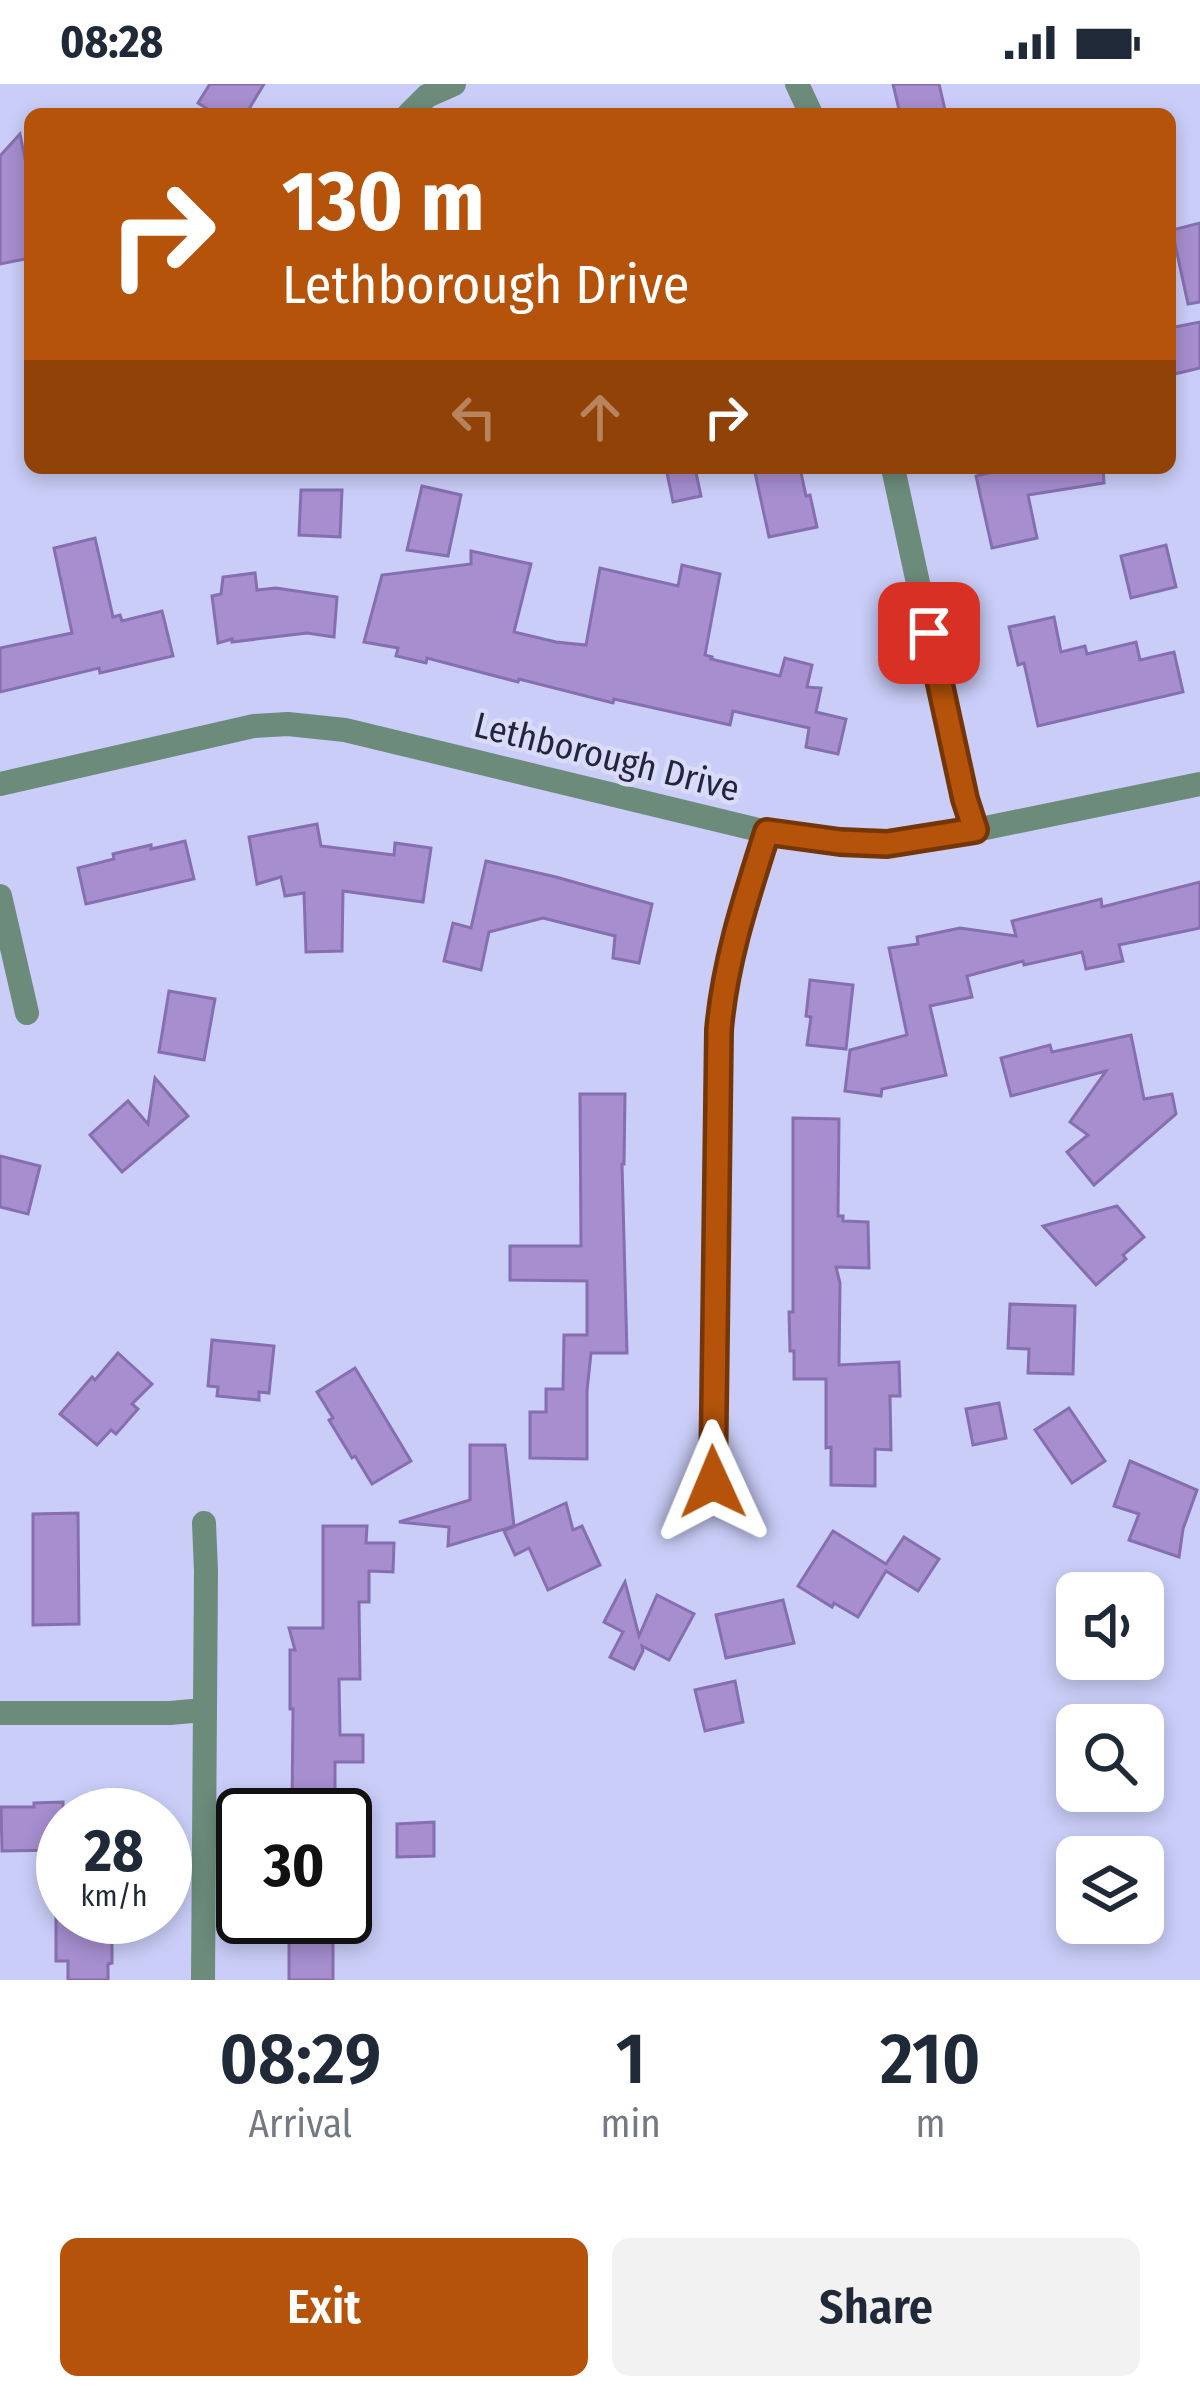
<!DOCTYPE html>
<style>
body{margin:0;font-family:"Fira Sans Condensed",sans-serif;background:#f2f2f3;color:#1f2937;height:100vh;display:flex;flex-direction:column;font-size:45px;white-space:nowrap}
*{box-sizing:border-box;margin:0}
p{font-size:39px;color:#747a83}
.icon{flex:none;width:66px;height:66px;fill:none;stroke:currentColor;stroke-width:2;stroke-linecap:round;stroke-linejoin:round}
.map{position:relative;height:1896px;overflow:hidden}
.panel{display:flex;flex-direction:column;background:#fff;flex:1}
.panel>*{flex:none}
.hud{position:absolute;left:24px;top:24px;width:1152px;height:366px;border-radius:18px;box-shadow:0 6px 18px #0003;background:#b45309;color:#fff;overflow:hidden}
.buttons{position:absolute;left:1056px;top:1488px;display:grid;gap:24px}
.buttons a{display:grid;place-items:center;width:108px;height:108px;border-radius:18px;background:#fff;box-shadow:0 6px 18px #0003;font-size:60px}
.speed{position:absolute;left:36px;top:1704px;display:flex;gap:24px;font-size:60px;font-weight:700;text-align:center}
.speed>*{display:grid;place-content:center;width:156px;height:156px;border-radius:50%;background:#fff;box-shadow:0 6px 18px #0003;line-height:1}
.speed small{font-size:30px;font-weight:400}
.speed .limit{border:6px solid #111;border-radius:18px;background:#fff;color:#111}
.pin{position:absolute;display:grid;place-items:center;width:102px;height:102px;color:#fff;margin:-51px;border-radius:24px;box-shadow:0 6px 18px #0006}
.me{position:absolute;width:132px;margin:-66px;rotate:359deg;stroke-linejoin:round;filter:drop-shadow(0 0 9px #0008)}
.turn{display:flex;align-items:center;gap:42px;height:252px;padding:0 60px;font-size:54px}
.turn .icon{width:156px;height:156px;stroke-width:2.5}
.turn b{display:block;font-size:84px;line-height:102px}
.lanes{display:flex;align-items:center;height:114px;padding:0 60px;background:#0003;justify-content:center;gap:60px;direction:ltr}
.lanes .off{opacity:.35}
.eta{display:flex;justify-content:space-evenly;align-items:center;height:204px;text-align:center}
.eta b{font-size:72px;font-weight:600;line-height:84px}
.action{display:flex;gap:24px;margin-top:auto;padding:24px 60px}
.action a{flex:1;height:138px;border-radius:18px;background:#b45309;color:#fff;font-size:48px;font-weight:600;line-height:138px;text-align:center}
.action a+a{background:#f2f2f3;color:#1f2937}
.status{display:flex;justify-content:space-between;align-items:center;height:84px;padding:0 60px;background:#fff;direction:ltr}
.status svg{height:33px;fill:currentColor}
.map>svg:first-child{display:block}
.building{fill:#a68ecf;stroke:#866fae;stroke-width:3}
.lines{fill:none;stroke-linecap:round;stroke-linejoin:round}
.minor{stroke:#6c8b7a;stroke-width:24}
.route-casing{stroke:#753606;stroke-width:30}
.route{stroke:#b45309;stroke-width:21}
.labels{text-anchor:middle;stroke-width:9;stroke-linejoin:round;paint-order:stroke}
.street-label{font-size:36px;fill:#23243e;stroke:#d9dcf8}
</style>
<div class="status"><b>08:28</b><svg viewBox="0 0 49 12"><path d="M0 12V9h3v3zM5 12V6h3v6zM10 12V3h3v9zM15 12V0h3v12zM26 1h20v11H26zM47 4h2v5h-2z"/></svg></div>
<div class="map">
<svg width="1200" height="1896" viewBox="0 0 1200 1896">
<rect width="100%" height="100%" fill="#c9cdf7"/>
<g class="building">
<path d="M210,0h54l-18,30h-30l-18,-11z"/>
<path d="M893,0h46l7,30h-46z"/>
<path d="M20,50l10,49v75l-30,6v-108z"/>
<path d="M1200,139v79l-12,2 -16,-74z"/>
<path d="M1200,238v46l-30,7v-47z"/>
<path d="M666,384h29l6,28 -28,6z"/>
<path d="M754,384h46l6,28 4,-1 7,32 -48,10z"/>
<path d="M1009,384h94l1,15 -76,12 9,43 -45,10 -16,-72z"/>
<path d="M422,402l39,9 -13,61 -41,-6z"/>
<path d="M301,406h41l-2,47 -41,-2z"/>
<path d="M95,454l18,79 7,-2 2,6 40,-10 11,45 -73,17 -1,-5 -99,24v-44l72,-15 -18,-85z"/>
<path d="M1166,461l10,42 -45,11 -10,-42z"/>
<path d="M471,467l60,13 -17,68 42,10 30,3 14,-77 78,18 4,-21 38,9 -15,81 7,2 -1,2 69,17 5,-18 27,7 -5,22 14,1 -5,24 30,7 -8,35 -32,-7 3,-19 -76,-17 -3,14 -116,-26 -1,4 -94,-24 -1,3 -91,-24 -1,5 -30,-7 2,-8 -34,-6 18,-67 89,-11z"/>
<path d="M255,489l2,17 19,-2 61,9 -3,40 -27,-4 -75,9v-3l-14,4 -6,-47 9,-2 2,-17z"/>
<path d="M1054,533l7,35 24,-6 2,8 49,-12 4,18 34,-8 9,40 -145,34 -14,-63 -6,2 -9,-38z"/>
<path d="M317,740l4,22 73,9 1,-12 36,5 -8,54 -80,-11 -1,60 -36,1 -2,-59 -19,3 -4,-19 -24,7 -8,-47z"/>
<path d="M185,757l9,38 -108,25 -8,-36 36,-9 -1,-5 38,-9v4z"/>
<path d="M486,777l70,16 96,27 -13,59 -26,-5 2,-22 -72,-18 -54,14 -8,38 -37,-9 9,-38 18,5z"/>
<path d="M1200,798v46l-81,17 4,16 -37,8 -4,-17 -58,13 -1,-4 -56,15 5,21 -42,9 16,69 -64,14 -1,7 -36,-5 5,-41 57,-15 -18,-87 29,-4 -1,-7 43,-9 56,8 -4,-15 89,-22 1,8z"/>
<path d="M810,896l43,5 -7,64 -39,-4 4,-28 -5,-1z"/>
<path d="M169,907l46,8 -11,61 -45,-8z"/>
<path d="M1131,951l13,64 28,-5 4,20 -82,71 -27,-33 21,-17 -18,-13 36,-51 -95,25 -10,-38 49,-13 2,7z"/>
<path d="M155,994l33,38 -66,56 -32,-37 38,-34 20,23z"/>
<path d="M580,1010h45l-1,70h-2l5,189h-36l-4,38v68l-57,-1v-46h16v-23h17l1,-54h23v-54l-77,-1v-34h71z"/>
<path d="M793,1034l46,1 -1,97h5v5l25,1 1,46 -33,-1 4,16 -1,82 60,-3 1,34h-10l1,54 -16,-1v37l-44,-1v-38l-5,1v-69h-32v-28h-4l-1,-39h4z"/>
<path d="M0,1072l40,10 -12,48 -28,-7z"/>
<path d="M1117,1122l27,31 -21,18 3,4 -30,26 -53,-59z"/>
<path d="M1010,1220l65,2 -2,68 -45,-1 1,-24 -21,-1z"/>
<path d="M212,1256l62,6 -5,47 -10,-1v8l-42,-4 1,-9 -10,-1z"/>
<path d="M118,1269l34,31 -20,20 6,5 -22,25 -5,-4 -14,15 -37,-31 32,-37 3,3z"/>
<path d="M355,1284l56,93 -39,23 -17,-28 -3,2 -23,-38 4,-2 -16,-26z"/>
<path d="M999,1319l7,35 -33,7 -7,-36z"/>
<path d="M1069,1324l36,53 -33,22 -37,-53z"/>
<path d="M470,1361h35l9,81 -66,20 1,-19 -50,-5 71,-22z"/>
<path d="M1130,1377l67,29 -14,39 -4,28 -50,-17 10,-26 -25,-8z"/>
<path d="M566,1419l7,27 9,-4 18,39 -52,25 -19,-42 -14,7 -11,-24z"/>
<path d="M78,1429l1,111 -46,1v-111z"/>
<path d="M323,1442h44l-1,17h28l-1,29 -24,-1v31h-10l1,77h-21l1,56h23v27h-28v46h-43l1,-99h-3v-59h5l-6,-22h34z"/>
<path d="M833,1447l53,33 18,-27 35,22 -21,32 -32,-20 -28,46 -24,-14 -2,4 -34,-21z"/>
<path d="M625,1498l14,54 18,-41 37,19 -25,46 -27,-14 1,5 -9,18 -24,-12 13,-25 -19,-10z"/>
<path d="M783,1516l11,43 -68,15 -10,-43z"/>
<path d="M735,1597l8,41 -38,9 -10,-41z"/>
<path d="M63,1718v48l-61,1 -1,-44h33v-4z"/>
<path d="M434,1738v34l-37,1v-33z"/>
<path d="M56,1833h56v46l-4,1v16h-40v-19h-12z"/>
<rect x="289" y="1833" width="44" height="63"/>
</g>
<g class="lines">
<g class="minor">
<path d="M797,0l14,30"/>
<path d="M409,30l18,-18 27,-12"/>
<path d="M893,384l72,331 10,31"/>
<path d="M0,700l254,-58 34,-2 57,6 422,102 73,10 48,2 49,-6 263,-54"/>
<path d="M0,812l27,117"/>
<path d="M713,1398l6,-453c7,-68 27,-131 48,-197"/>
<path d="M0,1629h170l34,-3"/>
<path d="M203,1896l3,-409 -2,-48"/>
</g>
</g>
<g class="lines">
<g class="route-casing">
<path id="route" d="M713,1398l6,-452c6,-69 27,-132 48,-198l73,10 47,2 88,-14 -10,-31 -36,-166"/>
</g>
<use href="#route" class="route"/>
</g>
<g class="labels">
<g class="street-label">
<text transform="translate(607 672) rotate(14)" y="13">Lethborough Drive</text>
</g>
</g>
</svg>
<div class="buttons">
<a><svg class="icon" aria-label="sound" viewBox="0 0 24 24"><path d="M4 9h4l5-4v14l-5-4H4zM17 9q2 3 0 6"/></svg></a>
<a><svg class="icon" aria-label="search" viewBox="0 0 24 24"><circle cx="10" cy="10" r="6"/><path d="M15 15l6 6"/></svg></a>
<a><svg class="icon" aria-label="layers" viewBox="0 0 24 24"><path d="M12 4l9 5-9 5-9-5zM3 14l9 5 9-5"/></svg></a>
</div>
<div class="speed"><div>28<small>km/h</small></div><div class="limit">30</div></div>
<div class="pin" style="left:929px;top:549px;background:#d93025"><svg class="icon" aria-label="arrive" viewBox="0 0 24 24"><path d="M6 21V4h12l-3 4 3 4H6"/></svg></div>
<svg class="me" style="left:713px;top:1398px" viewBox="-20 -20 40 40"><path d="M0-17L14 15 0 8-14 15z" fill="#b45309" stroke="#fff" stroke-width="4"/></svg>
<div class="hud">
<div class="turn"><svg class="icon" aria-label="right" viewBox="0 0 24 24"><path d="M7 20v-9h11M14 6l5 5-5 5"/></svg><div><b>130 m</b>Lethborough Drive</div></div>
<div class="lanes"><svg class="icon off" aria-label="left" viewBox="0 0 24 24"><path d="M17 20v-9H6M10 6l-5 5 5 5"/></svg><svg class="icon off" aria-label="ahead" viewBox="0 0 24 24"><path d="M12 20V5M6 11l6-6 6 6"/></svg><svg class="icon" aria-label="right" viewBox="0 0 24 24"><path d="M7 20v-9h11M14 6l5 5-5 5"/></svg></div>
</div>
</div>
<section class="panel">
<div class="eta">
<div><b>08:29</b><p>Arrival</p></div>
<div><b>1</b><p>min</p></div>
<div><b>210</b><p>m</p></div>
</div>
<div class="action"><a>Exit</a><a>Share</a></div>
</section>
